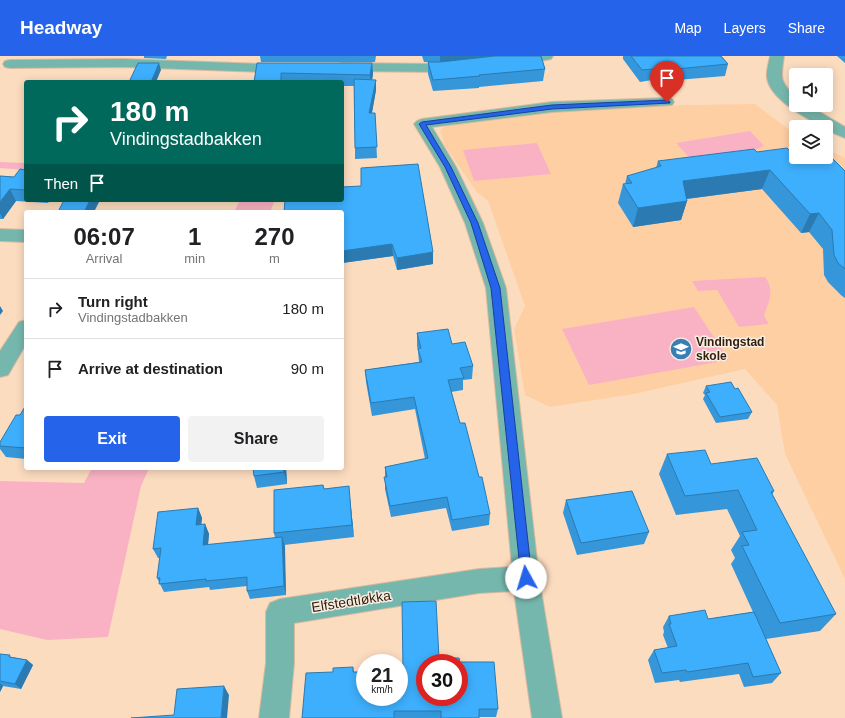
<!DOCTYPE html>
<meta charset="utf-8">
<style>
body{margin:0;font-family:Arial,sans-serif;background:#f2f2f2;color:#202124;height:100vh;display:flex;flex-direction:column;font-size:15px;white-space:nowrap}
*{box-sizing:border-box;margin:0}
p{font-size:13px;color:#757577}
.icon{flex:none;width:22px;height:22px;fill:none;stroke:currentColor;stroke-width:2;stroke-linecap:round;stroke-linejoin:round}
.map{position:relative;flex:1;overflow:hidden}
.sheet{position:absolute;left:24px;top:154px;width:320px;height:260px;display:flex;flex-direction:column;background:#fff;border-radius:4px;box-shadow:0 2px 10px #0003}
.sheet>*{flex:none}
.banner{position:absolute;left:24px;top:24px;width:320px;height:122px;border-radius:4px;box-shadow:0 2px 10px #0003;background:#00695c;color:#fff;overflow:hidden}
.fabs{position:absolute;left:789px;top:12px;display:grid;gap:8px}
.fabs a{display:grid;place-items:center;width:44px;height:44px;border-radius:4px;background:#fff;box-shadow:0 2px 10px #0003;font-size:20px}
.speed{position:absolute;left:356px;top:598px;display:flex;gap:8px;font-size:20px;font-weight:700;text-align:center}
.speed>*{display:grid;place-content:center;width:52px;height:52px;border-radius:50%;background:#fff;box-shadow:0 2px 10px #0003;line-height:1}
.speed small{font-size:10px;font-weight:400}
.speed .limit{border:6px solid #d22;background:#fff;color:#111}
.pin{position:absolute;display:grid;place-items:center;width:34px;height:34px;color:#fff;margin:-41px -17px;border-radius:50% 50% 50% 0;rotate:-45deg;box-shadow:0 0 4px #0007}
.pin .icon{rotate:45deg}
.me{position:absolute;width:44px;margin:-22px;rotate:354deg;stroke-linejoin:round;filter:drop-shadow(0 0 3px #0008)}
.turn{display:flex;align-items:center;gap:14px;height:84px;padding:0 20px;font-size:18px}
.turn .icon{width:52px;height:52px;stroke-width:2.5}
.turn b{display:block;font-size:28px;line-height:34px}
.then{display:flex;align-items:center;height:38px;padding:0 20px;background:#0003;gap:8px;font-size:15px}
.eta{display:flex;justify-content:space-evenly;align-items:center;height:68px;text-align:center}
.eta b{font-size:24px;font-weight:800;line-height:28px}
.action{display:flex;gap:8px;margin-top:auto;padding:8px 20px}
.action a{flex:1;height:46px;border-radius:4px;background:#2563eb;color:#fff;font-size:16px;font-weight:800;line-height:46px;text-align:center}
.action a+a{background:#f2f2f2;color:#202124}
ul{padding:0;list-style:none}
li{display:flex;align-items:center;gap:12px;height:60px;padding:0 20px;border-top:1px solid #e0e0e0}
li div{flex:1}
li b{display:block;font-size:15px}
li em{font-style:normal}
header{display:flex;align-items:center;gap:24px;box-sizing:border-box;height:56px;padding:0 20px;background:#2563eb;color:#fff}
header strong{font-size:19px}
nav{display:flex;gap:22px;margin-inline-start:auto;font-size:14px}
.map>svg:first-child{display:block}
.built{fill:#ffcfa4}
.green{fill:#f9b2c3}
.lines{fill:none;stroke-linecap:round;stroke-linejoin:round}
.minor-casing{stroke:#d8ba9f;stroke-width:2}
.minor{fill:#76b7ad;fill-rule:evenodd}
.wall{fill:#3596da}
.shaded-wall{fill:#2b7ab1}
.building{fill:#3eaffd;stroke:#2b7ab1;fill-rule:evenodd}
.route{fill:#2563eb;stroke:#184099}
.labels{text-anchor:middle;stroke-width:3;stroke-linejoin:round;paint-order:stroke}
.poi-label{font-size:12px;font-weight:bold;fill:#321e0b;stroke:#f9eee4;text-anchor:start}
.near-street-label{font-size:14px;fill:#321e0b;stroke:#f9eee4}
</style>
<header>
<strong>Headway</strong>
<nav><a>Map</a><a>Layers</a><a>Share</a></nav>
</header>
<div class="map">
<svg width="845" height="662" viewBox="0 0 845 662">
<rect width="100%" height="100%" fill="#fcdcbf"/>
<path class="built" d="M755,48l41,31v22h30v-8l19,9v421l-60,-125 -8,-49 -32,-36 -111,25 -84,13 -25,-12 -11,-66 11,-23 -37,-105 -12,-10 -31,-45 -5,-16 12,-8 74,-9 99,-7z"/>
<g class="green">
<path d="M750,75l14,15 -13,6 -57,11 -18,-20z"/>
<path d="M537,87l14,31 -77,7 -11,-31z"/>
<path d="M0,106l26,1v7l-26,-2z"/>
<path d="M240,144h35l-5,12h-36z"/>
<path d="M765,221c10,13 4,24 -1,39l5,8 -30,3 -22,-37 -19,1 -6,-10z"/>
<path d="M694,251l35,53 -140,25 -27,-56z"/>
<path d="M92,412h57l-8,18 -33,151 -61,3 -47,-11v-148l84,2z"/>
</g>
<g class="lines">
<g class="minor-casing">
<g id="minor">
<path d="M517,0h36l-2,3 -5,1 -35,5 -5,-1 -2,-3 2,-3z"/>
<path d="M770,0h14c-3,22 -5,25 12,41v8h12l37,22v11l-19,-8v-3h-4c-17,-10 -52,-28 -55,-49 -1,-7 2,-16 3,-22z"/>
<path d="M124,3l140,5h26l2,3 -2,3 -26,2 -140,-5 -114,1 -5,-1 -2,-3 2,-3 5,-1z"/>
<path d="M457,6l5,1 2,3 -2,3 -22,3 -98,-1 -5,-1 -2,-3 2,-3 5,-1 98,1z"/>
<path d="M667,42l5,1 2,3 -2,3 -120,7 -120,15 24,40 27,56 23,65 33,290 23,140h-30l-18,-127 -35,2 -185,30v40l-5,55h-30l7,-55v-51l4,-9 10,-4 199,-30 33,-2 -26,-279 -21,-65 -25,-56 -26,-43 3,-3 5,-2 130,-17z"/>
<path d="M0,173l26,1v12l-26,-1z"/>
<path d="M26,264v24l-18,31 -8,2v-26l19,-29z"/>
</g>
</g>
<use href="#minor" class="minor"/>
</g>
<g class="wall">
<path d="M144,0h23l-1,3 -22,-1z"/>
<path d="M260,0h116l-1,6h-114z"/>
<path d="M422,0h119l4,13 -2,12 -64,6v1l-46,3 -5,-17v-12h-4z"/>
<path d="M623,0h98l7,8 -3,12 -72,6 -1,-2 -12,2 -17,-23z"/>
<path d="M837,0h8v7z"/>
<path d="M257,7h115l1,11 -1,6h4v10l-4,23h3l2,45 -22,1v-11l-1,-62h-12v-4h-88z"/>
<path d="M789,94l56,21v127l-3,-2 -14,-14 -4,-7 -1,-26 -14,-17 -8,1 -39,-44 -75,10v2l-6,19 -48,7 -15,-24 5,-19h2l2,-8 29,-8 2,-7 99,-9z"/>
<path d="M26,114v30h24l-2,3 -32,-2 -13,18h-3v-43l14,1z"/>
<path d="M342,144l91,64 -36,6 -4,-14 -51,7v-51h-58z"/>
<path d="M417,277l35,11 21,22 -1,13 -9,1v10l-12,2 9,31 19,54 11,37 -1,11 -37,6 -6,-23 -55,9 -6,-28v-22l40,-8 -10,-50 -43,7 -6,-34 -1,-12 54,-8 -1,-11 -1,-5z"/>
<path d="M706,330l29,3 17,23 -4,7 -32,4 -13,-24 2,-4 -2,-2z"/>
<path d="M26,349v54l-20,-2 -6,-8v-7l20,-27z"/>
<path d="M667,398l44,10 63,27 -2,4 64,119 -16,17 -54,8 15,34 -9,10 -28,4 -5,-13 -59,8 -1,-2 -24,3 -7,-23 6,-10 14,-2 -5,-13 1,-3 -1,-5 6,-11 39,3 45,-7 -22,-48 4,-6 -4,-8 9,-14 -13,-27 -51,6 -17,-41z"/>
<path d="M286,412l1,16 -30,4 -3,-12z"/>
<path d="M323,429l1,4 26,9 4,39 -70,8 2,50 -36,4 -3,-8v-5l-37,4 -1,-3 -45,5 -7,-14 3,-20h-2l-5,-9 45,-41 4,10 -1,7 4,-1 4,10 -1,11 67,-7 -1,-5z"/>
<path d="M566,444l83,32 -5,12 -67,11 -14,-42z"/>
<path d="M0,598l12,3 15,3 6,5 -12,24 -18,-3 -3,6z"/>
<path d="M439,602l21,4 38,47 -2,8h-17v1h-177l31,-46 20,-5 1,5 49,-1z"/>
</g>
<g class="shaded-wall">
<path d="M440,0h56l-56,6z"/>
<path d="M159,7l2,7 -5,12h-5z"/>
<path d="M372,7l1,11 -2,12 -1,-11z"/>
<path d="M376,24v10l-6,33 -1,-10z"/>
<path d="M770,114l-8,19 -85,11 6,-19z"/>
<path d="M10,133l6,12 -13,18 -3,-6v-11z"/>
<path d="M90,144h10l-6,12h-10z"/>
<path d="M687,145l-6,19 -48,7 5,-19z"/>
<path d="M819,157l-10,19 -8,1 9,-19z"/>
<path d="M392,188l1,12 -51,7v-12z"/>
<path d="M433,196v12l-36,6v-12z"/>
<path d="M0,250l3,5 -3,4z"/>
<path d="M284,412h2l1,16 -3,-12z"/>
<path d="M349,430l1,12 4,39 -2,-12z"/>
<path d="M198,452l4,10 -2,16 -4,-9z"/>
<path d="M205,468l4,10 -2,20 -4,-9z"/>
<path d="M282,481l3,9 1,49 -2,-9z"/>
<path d="M27,604l6,5 -12,24 -6,-5z"/>
<path d="M0,627l3,3 -3,6z"/>
<path d="M224,630l5,9 -2,23h-6z"/>
</g>
<g class="building">
<path d="M495,0h46l4,13 -66,6 1,1 -47,4 -5,-18h12z"/>
<path d="M631,0h90l7,8 -72,7 -2,-2 -12,1z"/>
<path d="M138,7h21l-8,19h-22z"/>
<path d="M257,7h115l-2,12 -89,-2v9h-27z"/>
<path d="M354,23l22,1 -7,33h6l2,34 -22,1z"/>
<path d="M787,92l2,2 7,-1v8h30v-5l19,19v98l-7,-6 -4,-8 -2,-25 -13,-17 -9,1 -40,-44 -87,11 4,20 -49,7 -15,-24 9,-1 -5,-7 34,-10 -3,-5 96,-12 3,3z"/>
<path d="M418,108l15,88 -36,6 -5,-14 -50,7v-39h-8v-1l-50,1 1,-12h57v-13l19,-1v-18z"/>
<path d="M20,113l6,1v20l-16,-1 -10,13v-26l14,1z"/>
<path d="M64,144h26l-6,12h-26z"/>
<path d="M217,155v1h-19z"/>
<path d="M448,273l4,15 13,-2 8,24 -13,2 4,10 -16,2 12,43h5l14,54h3l8,37 -38,6 -5,-23 -57,9 -6,-29h3l-2,-10 43,-9 -14,-61 -43,6 -6,-33 57,-8 -4,-13 3,-1 -4,-15z"/>
<path d="M731,326l4,7 3,-1 14,24 -32,5 -14,-24 4,-1 -4,-6z"/>
<path d="M26,349v43l-26,-2v-4l16,-27h4z"/>
<path d="M705,394l6,14 46,-6 17,33 -3,1 65,122 -56,9 -38,-77 7,-1 -7,-13 15,-2 -19,-40 -53,6 -18,-42z"/>
<path d="M253,412h31v4l-30,4z"/>
<path d="M323,429l1,4 25,-3 3,39 -78,8v-43z"/>
<path d="M632,435l17,41 -68,11 -15,-43z"/>
<path d="M198,452l-2,17 9,-1 -2,21 79,-8 2,49 -37,5v-14l-41,4v-2l-47,5 1,-6h-3l4,-30 -8,1 5,-37z"/>
<path d="M436,545l3,57h20l1,4h34l4,47h-19v9h-38v-7h-47v7h-92l4,-45 27,-1v-4l20,-1v5h12v25h34v-26h4l-1,-69zM425,607h34v34h-34z"/>
<path d="M705,554l3,9 46,-7 27,61 -28,4 -5,-14 -61,9 -1,-2 -24,3 -8,-23 23,-4 -8,-22h2l-2,-8z"/>
<path d="M0,598l10,1 -1,2 18,3 -12,24 -15,-3z"/>
<path d="M224,630l-3,32h-90l43,-3 3,-26z"/>
</g>
<path class="route" d="M667,44l3,2v1l-118,6 -126,16 25,42 27,56 22,65 32,290 -2,4 -4,1 -4,-1 -1,-4 -30,-290 -20,-65 -26,-56 -26,-43 3,-2 130,-17z"/>
<defs>
<g id="school-disc" transform="scale(1.15)"><circle r="9.5" fill="#377fb4" stroke="#f9eee4"/><path d="M0-5L7-2L0 1L-7-2ZM-4 1L0 2.5L4 1V4Q0 6-4 4Z" fill="#fff"/></g>
</defs>
<g fill-rule="evenodd">
<use href="#school-disc" x="681" y="293"/>
</g>
<g class="labels">
<g class="poi-label">
<text x="696" y="290">Vindingstad<tspan x="696" dy="14">skole</tspan></text>
</g>
<g class="near-street-label">
<text transform="translate(351 545) rotate(-9)" y="5">Elfstedtløkka</text>
</g>
</g>
</svg>
<div class="fabs">
<a><svg class="icon" aria-label="sound" viewBox="0 0 24 24"><path d="M4 9h4l5-4v14l-5-4H4zM17 9q2 3 0 6"/></svg></a>
<a><svg class="icon" aria-label="layers" viewBox="0 0 24 24"><path d="M12 4l9 5-9 5-9-5zM3 14l9 5 9-5"/></svg></a>
</div>
<div class="speed"><div>21<small>km/h</small></div><div class="limit">30</div></div>
<div class="pin" style="left:667px;top:46px;background:#d93025"><svg class="icon" aria-label="arrive" viewBox="0 0 24 24"><path d="M6 21V4h12l-3 4 3 4H6"/></svg></div>
<svg class="me" style="left:526px;top:522px" viewBox="-20 -20 40 40"><circle r="19" fill="#fff"/><path d="M0-13L10 11 0 6-10 11z" fill="#2563eb"/></svg>
<div class="banner">
<div class="turn"><svg class="icon" aria-label="right" viewBox="0 0 24 24"><path d="M7 20v-9h11M14 6l5 5-5 5"/></svg><div><b>180 m</b>Vindingstadbakken</div></div>
<div class="then">Then<svg class="icon" aria-label="arrive" viewBox="0 0 24 24"><path d="M6 21V4h12l-3 4 3 4H6"/></svg></div>
</div>
<section class="sheet">
<div class="eta">
<div><b>06:07</b><p>Arrival</p></div>
<div><b>1</b><p>min</p></div>
<div><b>270</b><p>m</p></div>
</div>
<ul>
<li><svg class="icon" aria-label="right" viewBox="0 0 24 24"><path d="M7 20v-9h11M14 6l5 5-5 5"/></svg><div><b>Turn right</b><p>Vindingstadbakken</p></div><em>180 m</em></li>
<li><svg class="icon" aria-label="arrive" viewBox="0 0 24 24"><path d="M6 21V4h12l-3 4 3 4H6"/></svg><div><b>Arrive at destination</b></div><em>90 m</em></li>
</ul>
<div class="action"><a>Exit</a><a>Share</a></div>
</section>
</div>
